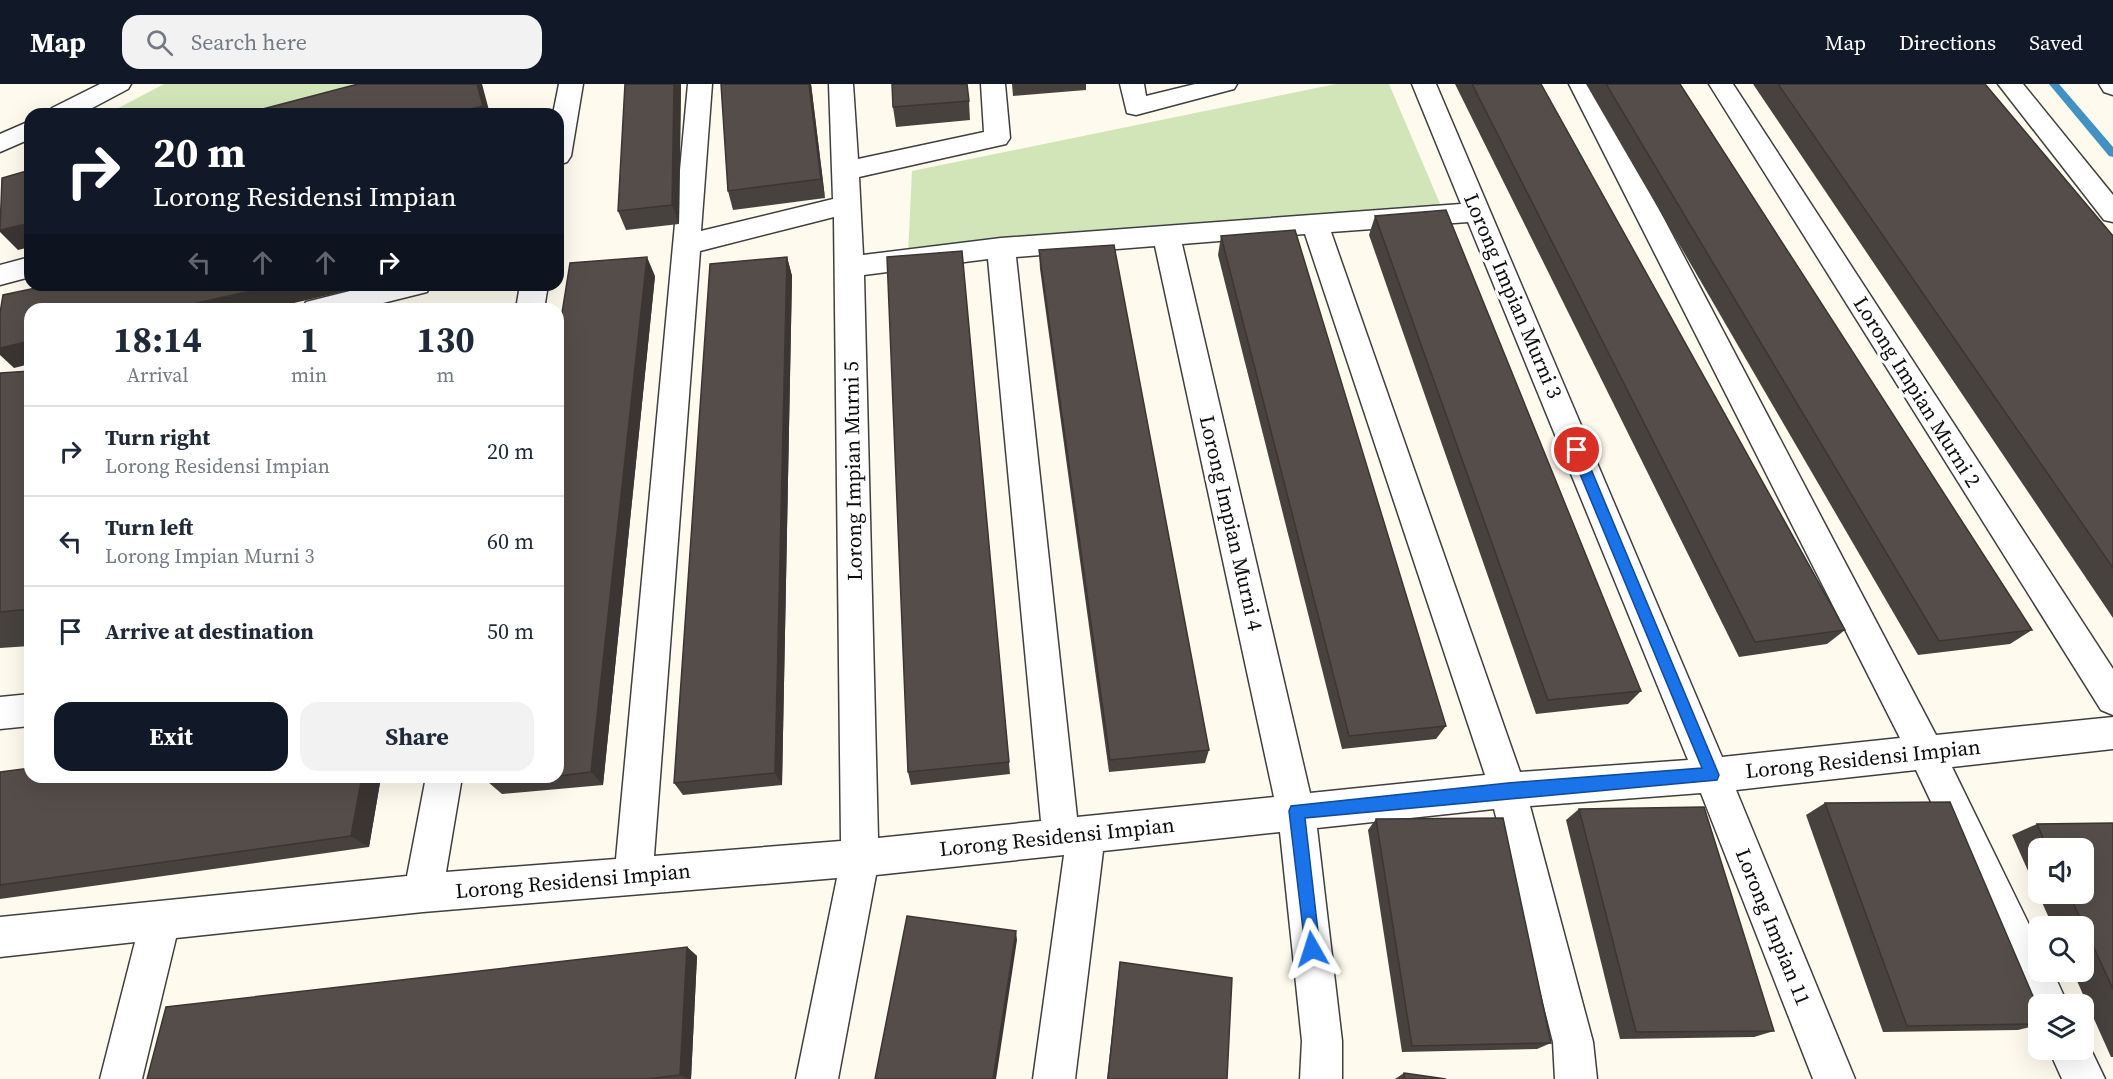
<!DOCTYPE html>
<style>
body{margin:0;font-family:"Source Serif 4",serif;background:#f2f2f3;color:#1f2937;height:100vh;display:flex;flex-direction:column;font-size:22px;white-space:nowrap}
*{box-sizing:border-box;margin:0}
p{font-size:20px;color:#747a83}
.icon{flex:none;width:33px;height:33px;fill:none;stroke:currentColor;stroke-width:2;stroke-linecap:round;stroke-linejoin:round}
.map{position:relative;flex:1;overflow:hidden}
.details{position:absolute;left:24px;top:219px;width:540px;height:480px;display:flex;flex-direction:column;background:#fff;border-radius:18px;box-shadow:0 6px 24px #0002}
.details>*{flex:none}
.guide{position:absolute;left:24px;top:24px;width:540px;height:183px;border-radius:18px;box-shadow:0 6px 24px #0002;background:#111827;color:#fff;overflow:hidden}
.controls{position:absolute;left:2028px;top:754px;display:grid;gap:12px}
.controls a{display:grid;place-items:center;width:66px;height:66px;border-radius:12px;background:#fff;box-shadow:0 6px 24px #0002;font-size:30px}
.pin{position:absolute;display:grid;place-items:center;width:51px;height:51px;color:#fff;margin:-26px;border:3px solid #fff;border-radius:50%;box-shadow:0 2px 6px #0007}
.me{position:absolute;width:66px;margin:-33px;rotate:354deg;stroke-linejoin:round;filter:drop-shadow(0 0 4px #0008)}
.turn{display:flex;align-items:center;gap:21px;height:126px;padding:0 30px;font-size:27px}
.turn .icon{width:78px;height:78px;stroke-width:2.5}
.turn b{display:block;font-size:42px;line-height:51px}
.lanes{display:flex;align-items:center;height:57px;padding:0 30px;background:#0003;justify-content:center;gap:30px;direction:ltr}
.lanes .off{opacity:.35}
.eta{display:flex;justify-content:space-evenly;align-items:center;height:102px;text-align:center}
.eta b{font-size:36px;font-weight:700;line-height:42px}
.cta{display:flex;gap:12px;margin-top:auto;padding:12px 30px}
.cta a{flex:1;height:69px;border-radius:18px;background:#111827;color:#fff;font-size:24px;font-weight:700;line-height:69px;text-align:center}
.cta a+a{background:#f2f2f3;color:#1f2937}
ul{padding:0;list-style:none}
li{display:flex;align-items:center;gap:18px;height:90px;padding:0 30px;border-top:2px solid #e0e1e3}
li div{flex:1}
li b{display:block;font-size:22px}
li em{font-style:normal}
header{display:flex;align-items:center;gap:36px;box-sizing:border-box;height:84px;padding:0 30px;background:#111827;color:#fff}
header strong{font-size:28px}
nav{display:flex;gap:33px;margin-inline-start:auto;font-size:21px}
.search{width:420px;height:54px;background:#f2f2f3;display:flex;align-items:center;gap:15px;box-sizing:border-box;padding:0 21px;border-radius:18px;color:#747a83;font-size:22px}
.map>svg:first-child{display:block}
.green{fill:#d1e5b9}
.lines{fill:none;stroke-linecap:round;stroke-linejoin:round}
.stream{fill:#4291c3;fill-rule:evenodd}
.minor-casing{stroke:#3f3f3f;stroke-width:3}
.minor{fill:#fff;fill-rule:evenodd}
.wall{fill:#48423f;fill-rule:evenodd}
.shaded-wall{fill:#3b3633}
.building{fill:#544d49;stroke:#3b3633;stroke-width:1.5}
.route{fill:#1a73e8;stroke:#114b97;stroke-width:1.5}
.labels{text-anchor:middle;stroke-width:6;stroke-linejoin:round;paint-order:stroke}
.street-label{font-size:21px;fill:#0c0c0c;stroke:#fff}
</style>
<header>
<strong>Map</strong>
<div class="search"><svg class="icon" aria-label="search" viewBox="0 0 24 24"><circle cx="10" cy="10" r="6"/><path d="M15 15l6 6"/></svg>Search here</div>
<nav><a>Map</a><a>Directions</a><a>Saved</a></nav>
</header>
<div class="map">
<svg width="2113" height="995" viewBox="0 0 2113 995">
<rect width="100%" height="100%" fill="#fefaed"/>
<g class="green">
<path d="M164,0h208l-131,30h-134z"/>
<path d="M1336,0h53l52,122 -533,49 4,-84z"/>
</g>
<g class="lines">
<path class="stream" d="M2049,0h10l54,63v10l-4,-1z"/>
<g class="minor-casing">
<g id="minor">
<path d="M100,0h31l-3,5 -47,25h-32l3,-6z"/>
<path d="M559,0h24l-12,72 -4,6 -9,3v-51h-5z"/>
<path d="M688,0h24l-11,147 132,-32 -4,-115h24l5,75 126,-27 -3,-48h24l5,54 -4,6 -147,33 4,78 138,-17 460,-34 -49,-120h24l286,673 178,-19 -331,-654h24l343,651 177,-18v32l-161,18 86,176v29h15l15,33h-30v16l-4,-2 -118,-249 -180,20 119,289h-42l-112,-286 -171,13 63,236 4,37h-42l-2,-37 -59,-233 -177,19 25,213v38h-42l2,-38 -22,-209 -177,19 -28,228h-42l31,-224 -188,20 -38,204h-42l41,-201 -414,34 -247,26 -34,141h-42l35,-137 -135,15v-40l407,-41 19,-99h36l-16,95 170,-13zM834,133l7,624 -187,15 46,-605zM1468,138l220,538 -168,12 -189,-540zM1305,150l180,541 -175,18 -128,-549zM1155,162l119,551 -197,20 -61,-560zM988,175l53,562 -163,17 -14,-563z"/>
<path d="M1120,0h24l2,12 49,-12h42l-3,5 -98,26 -9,-2z"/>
<path d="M1709,0h24l380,585v46l-12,-5z"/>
<path d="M1998,0h25l90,111v27l-9,-2z"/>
<path d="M2099,0h14v11l-9,-3z"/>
<path d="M30,37v18l-30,13v-18z"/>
<path d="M30,173v20l-30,8v-20z"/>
<path d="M374,201h57l-4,7 -68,17h-57l4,-7z"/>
<path d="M520,201h28l-4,24h-28z"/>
<path d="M30,610v32l-30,3v-32z"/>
<path d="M2084,951l21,44h-43l-13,-29h35z"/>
</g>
</g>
<use href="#minor" class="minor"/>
</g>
<g class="wall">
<path d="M681,0l-2,140 -53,6 -8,-19z"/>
<path d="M721,0h90l14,114 -92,12 -5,-19z"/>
<path d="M1012,0h74v6l-73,6z"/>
<path d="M1455,0h86l304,546 -18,14 -88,13z"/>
<path d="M1586,0h94l352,546 -22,14 -92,11z"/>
<path d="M1753,0h232l128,152v382z"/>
<path d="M969,17l1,19 -74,7 -3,-20z"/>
<path d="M1375,132l266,475 -13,13 -92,10 -167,-479z"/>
<path d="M1221,152l225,490 -10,13 -94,10 -124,-494z"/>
<path d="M1039,166l170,500 -4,13 -96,9 -69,-503z"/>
<path d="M962,167l48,523 -99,11 -3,-13z"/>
<path d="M787,173l5,19 -10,509 -99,10 -9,-12z"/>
<path d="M655,192l-52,509 -101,9 -14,-12 1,-5h69v-439z"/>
<path d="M30,287v275l-30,2v-275z"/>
<path d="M0,688l30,5h351l-12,70 -369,52z"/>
<path d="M1825,719l213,205v17l-20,5 -135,2 -77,-217z"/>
<path d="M1579,725l195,222 -20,6 -134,2 -54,-219z"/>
<path d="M1376,735l175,224 -14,6 -135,3 -34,-222z"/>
<path d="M2113,739v234h-2l-38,-85h11v-45h-31l-41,-92 25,-11zM2038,765h46v45h-46z"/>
<path d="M687,863l10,9 -6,123h-544z"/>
<path d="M1120,878l107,117h-120l12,-109z"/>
<path d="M1404,989l42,6h-51z"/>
</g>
<g class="shaded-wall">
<path d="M477,0h5l8,30h-38z"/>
<path d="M674,0h7l-2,140 -7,-19z"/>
<path d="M809,0h2l14,114 -4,-19z"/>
<path d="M30,139v24l-12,3 -18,-18v-2z"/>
<path d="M647,173l8,19 -52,509 -12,-13z"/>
<path d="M787,173l5,19 -10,509 -7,-12z"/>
<path d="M277,201h95l-104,24h-97z"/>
<path d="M30,257v23l-16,4 -14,-13v-7z"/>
<path d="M362,693h19l-12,70 -18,-11z"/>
<path d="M1016,847l1,9 -21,139h-3z"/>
<path d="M687,863l10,9 -6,123h-3l-8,-4z"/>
</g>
<g class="building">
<path d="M358,0h119l6,22 -31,8h-208z"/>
<path d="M625,0h49l-2,121 -54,6z"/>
<path d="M721,0h88l12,95 -93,12z"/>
<path d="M892,0h75l2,17 -76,6z"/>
<path d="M1472,0h69l304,546 -90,12z"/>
<path d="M1606,0h74l352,546 -93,11z"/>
<path d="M1778,0h207l128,152v332z"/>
<path d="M30,86v53l-30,7 2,-52z"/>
<path d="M1446,126l195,481 -93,9 -173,-484z"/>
<path d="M1295,146l151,496 -97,10 -128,-500z"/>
<path d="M1114,161l95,505 -99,10 -71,-510z"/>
<path d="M962,167l47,511 -101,10 -21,-515z"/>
<path d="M647,173l-56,515 -33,4v-438l12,-75z"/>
<path d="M787,173l-12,516 -101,10 36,-519z"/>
<path d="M50,201h227l-106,24h-141v32l-30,7v-35l3,-18z"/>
<path d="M30,287v238l-30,3v-239z"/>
<path d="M30,684v9h332l-11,59 -351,49v-113z"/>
<path d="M489,693h54l-55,5z"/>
<path d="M1950,718l88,206v16l-131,2 -82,-223z"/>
<path d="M1704,723l70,224 -138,1 -57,-223z"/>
<path d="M1503,734l48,225 -139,3 -36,-227z"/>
<path d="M2113,739v166l-44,-95h15v-45h-36l-11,-25z"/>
<path d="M907,832l109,15 -23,148h-118z"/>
<path d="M687,863l-7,128 -33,4h-500l19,-72z"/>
<path d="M1120,878l112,16 -5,101h-119z"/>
<path d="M1404,989l42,6h-42z"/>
</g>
<path class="route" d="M1577,361l6,5 136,325 -2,5 -412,38 15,131 -2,6 -6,2 -6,-2 -17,-144 2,-5 217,-23 194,-15 -132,-318z"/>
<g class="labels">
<g class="street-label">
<text transform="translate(1513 212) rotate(67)" y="7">Lorong Impian Murni 3</text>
<text transform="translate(1917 308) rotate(58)" y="7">Lorong Impian Murni 2</text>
<text transform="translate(853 387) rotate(-91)" y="7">Lorong Impian Murni 5</text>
<text transform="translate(1231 439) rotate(77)" y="7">Lorong Impian Murni 4</text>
<text transform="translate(1863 675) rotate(-6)" y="7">Lorong Residensi Impian</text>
<text transform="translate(1057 753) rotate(-6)" y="7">Lorong Residensi Impian</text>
<text transform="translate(573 797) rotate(-5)" y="7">Lorong Residensi Impian</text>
<text transform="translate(1773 843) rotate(68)" y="7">Lorong Impian 11</text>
</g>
</g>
</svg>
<div class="controls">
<a><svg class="icon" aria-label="sound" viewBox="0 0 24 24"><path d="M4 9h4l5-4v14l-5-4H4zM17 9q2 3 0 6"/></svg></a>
<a><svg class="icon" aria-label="search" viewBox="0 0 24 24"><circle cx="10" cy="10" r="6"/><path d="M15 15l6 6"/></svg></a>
<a><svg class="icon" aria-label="layers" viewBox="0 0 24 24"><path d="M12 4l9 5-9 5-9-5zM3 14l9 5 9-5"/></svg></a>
</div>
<div class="pin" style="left:1577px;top:366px;background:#d93025"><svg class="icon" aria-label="arrive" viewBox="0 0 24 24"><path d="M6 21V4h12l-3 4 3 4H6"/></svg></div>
<svg class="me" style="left:1312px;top:865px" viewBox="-20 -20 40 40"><path d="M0-17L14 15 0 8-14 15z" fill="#1a73e8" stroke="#fff" stroke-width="4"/></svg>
<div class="guide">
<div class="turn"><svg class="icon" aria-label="right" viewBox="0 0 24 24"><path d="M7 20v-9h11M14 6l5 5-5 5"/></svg><div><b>20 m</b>Lorong Residensi Impian</div></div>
<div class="lanes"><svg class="icon off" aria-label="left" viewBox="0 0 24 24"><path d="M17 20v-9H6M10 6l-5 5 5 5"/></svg><svg class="icon off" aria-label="ahead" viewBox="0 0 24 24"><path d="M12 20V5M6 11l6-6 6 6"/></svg><svg class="icon off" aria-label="ahead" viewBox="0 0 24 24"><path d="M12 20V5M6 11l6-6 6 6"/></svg><svg class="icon" aria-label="right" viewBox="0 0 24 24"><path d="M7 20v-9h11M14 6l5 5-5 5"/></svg></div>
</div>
<section class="details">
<div class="eta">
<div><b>18:14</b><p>Arrival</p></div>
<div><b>1</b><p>min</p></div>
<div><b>130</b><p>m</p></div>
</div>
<ul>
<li><svg class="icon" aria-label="right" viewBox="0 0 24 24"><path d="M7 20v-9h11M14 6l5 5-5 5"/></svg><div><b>Turn right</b><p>Lorong Residensi Impian</p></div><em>20 m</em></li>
<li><svg class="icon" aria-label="left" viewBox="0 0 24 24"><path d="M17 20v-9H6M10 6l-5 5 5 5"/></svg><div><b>Turn left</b><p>Lorong Impian Murni 3</p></div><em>60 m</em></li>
<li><svg class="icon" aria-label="arrive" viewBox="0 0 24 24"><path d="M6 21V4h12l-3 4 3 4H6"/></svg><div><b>Arrive at destination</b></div><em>50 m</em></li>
</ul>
<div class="cta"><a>Exit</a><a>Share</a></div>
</section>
</div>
